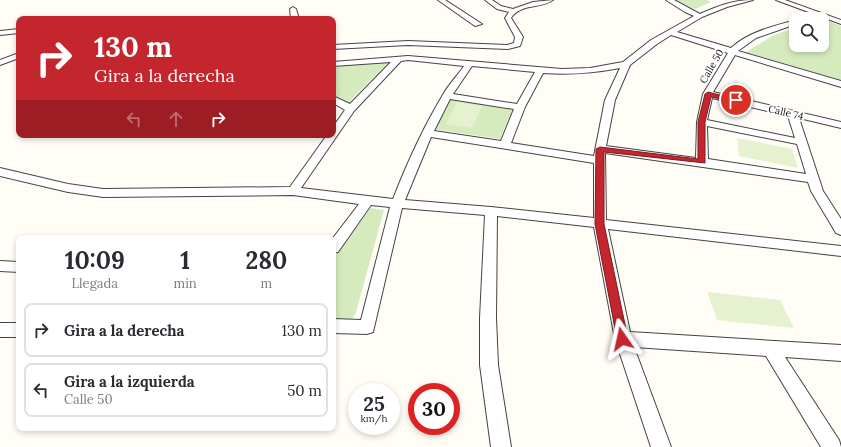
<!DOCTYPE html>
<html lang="es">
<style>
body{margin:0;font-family:Lora,serif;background:#f7f7f7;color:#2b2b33;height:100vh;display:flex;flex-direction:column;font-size:15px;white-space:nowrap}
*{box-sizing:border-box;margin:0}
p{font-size:13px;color:#7c7c81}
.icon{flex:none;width:22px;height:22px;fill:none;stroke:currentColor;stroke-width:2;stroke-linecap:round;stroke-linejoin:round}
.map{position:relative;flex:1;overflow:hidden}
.details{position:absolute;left:16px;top:235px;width:320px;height:196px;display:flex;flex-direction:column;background:#fff;border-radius:8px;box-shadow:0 2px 6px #0003}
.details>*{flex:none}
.banner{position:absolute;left:16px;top:16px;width:320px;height:122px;border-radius:8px;box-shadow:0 2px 6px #0003;background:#c4262e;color:#fff;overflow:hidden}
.tools{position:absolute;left:789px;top:12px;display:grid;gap:8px}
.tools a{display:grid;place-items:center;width:40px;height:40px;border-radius:8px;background:#fff;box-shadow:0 2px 6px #0003;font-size:20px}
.speed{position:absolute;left:348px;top:383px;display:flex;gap:8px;font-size:20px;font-weight:700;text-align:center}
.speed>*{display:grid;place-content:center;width:52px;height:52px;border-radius:50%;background:#fff;box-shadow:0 2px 6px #0003;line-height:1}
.speed small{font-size:10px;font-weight:400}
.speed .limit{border:6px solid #d22;background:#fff;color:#111}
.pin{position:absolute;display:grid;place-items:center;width:34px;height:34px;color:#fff;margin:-17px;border:2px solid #fff;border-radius:50%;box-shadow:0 1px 4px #0007}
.me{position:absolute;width:44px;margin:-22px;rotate:349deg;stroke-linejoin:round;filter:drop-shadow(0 0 3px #0008)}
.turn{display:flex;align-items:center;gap:14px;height:84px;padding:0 12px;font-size:18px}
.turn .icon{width:52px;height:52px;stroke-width:2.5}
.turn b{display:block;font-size:28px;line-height:34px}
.lanes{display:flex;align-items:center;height:38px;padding:0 12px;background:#0003;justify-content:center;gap:20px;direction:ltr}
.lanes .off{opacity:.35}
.eta{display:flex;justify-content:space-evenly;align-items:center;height:68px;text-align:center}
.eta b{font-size:24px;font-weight:700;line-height:28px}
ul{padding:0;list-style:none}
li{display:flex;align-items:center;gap:12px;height:54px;margin:0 8px 6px;padding:0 4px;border:2px solid #e1e1e2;border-radius:8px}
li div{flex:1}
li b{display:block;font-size:15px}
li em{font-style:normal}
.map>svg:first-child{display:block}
.green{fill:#d5ebbd}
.pitch{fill:#e6f2cf}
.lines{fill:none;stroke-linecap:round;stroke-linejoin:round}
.minor-casing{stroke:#444;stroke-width:2}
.minor{fill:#fff;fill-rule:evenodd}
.route{fill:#c4262e;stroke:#7f191e}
.labels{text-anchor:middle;stroke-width:4;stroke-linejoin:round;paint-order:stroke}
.far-street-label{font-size:10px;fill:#111;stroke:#fff}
</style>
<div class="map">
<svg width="841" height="447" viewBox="0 0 841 447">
<rect width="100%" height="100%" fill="#fffdf5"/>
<g class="green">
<path d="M674,0h33l4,2 -16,7z"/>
<path d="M822,19l19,7v54l-95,-28 26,-16 24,-9v18h26z"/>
<path d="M387,61l2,1 -40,40 -16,-8v-27z"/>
<path d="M451,99l62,9 -13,31 -67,-10z"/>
<path d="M371,208l13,2 -28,102 -3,6 -4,2 -16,1v-62z"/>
</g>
<g class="pitch">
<path d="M457,102l25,4 -10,22 -26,-4z"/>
<path d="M737,138l55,11 6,19 -59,-12z"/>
<path d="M707,292l73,8 14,28 -77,-8z"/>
</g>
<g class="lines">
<g class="minor-casing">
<g id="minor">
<path d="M438,0h7l37,24 -7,2z"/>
<path d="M485,0h7l9,6 12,3 20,-7 20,-2c-12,9 -32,3 -42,18l12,19 -3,9 -12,3 -100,-4 -75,4v-4l75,-4 99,4 7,-2 1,-6 -10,-19 4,-6 -12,-3z"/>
<path d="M666,0h8l26,14c18,-8 33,-14 53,-14l-26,7 -25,10 -25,15 54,16c17,-16 43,-22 65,-28v4l-40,14 -18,13 103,30v6l-106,-32 -22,37 128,30v6l-42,-10 24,73 18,28v16l-5,-2 -25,-42 -3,-9 -203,-29 1,67 235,26v10l-233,-27 22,103 211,13v16l-56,-4 54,83 2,7h-20l-55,-91 -132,-9 37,100h-20l-36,-108 -21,-112 -97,-11 -1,102 2,47 13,82h-20l-11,-82v-47l5,-103 -83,-7 -29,124 -6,2 -34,-1v-14l28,1 29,-113 -19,-2 -33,47 -5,1v-15l26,-34 -66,-9 -190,2 -35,-5 -68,-16v-8l68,16 35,5 187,-2 37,-52h6v-8l12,-17 -12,-7v-7l17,8 41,-42 -58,4v-4l75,-6 154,13 28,-1 33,-6 28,-22 43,-24 -9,-4zM671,35l57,18 -25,41 -6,28 -1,36 -90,-12 9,-46 15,-35 27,-21zM408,60l56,6c-6,9 -14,17 -20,27 -20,33 -37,70 -51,106l-92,-11 53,-77 47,-50zM472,66l63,6 -18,32 -64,-10zM620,68l-15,32 -11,56 -83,-13 14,-36 18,-34c27,2 51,0 77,-5zM712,98l76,18 7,22 -88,-18zM450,99l64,10 -13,32 -67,-10zM707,126l90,18 9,30 -98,-15zM431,137l163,26v55l-103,-11 -86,-7z"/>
<path d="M776,0h9l56,20v4z"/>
<path d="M293,7l3,2 3,10h-8l-1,-10z"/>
<path d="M19,29v4l-19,2v-4z"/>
<path d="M19,53v5l-19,7v-5z"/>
<path d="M0,261l19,1v10l-19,-1z"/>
<rect x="0" y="323" width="19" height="14"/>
</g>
</g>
<use href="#minor" class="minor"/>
</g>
<path class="route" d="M708,92l31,8 -3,2 -25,-5 -6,25v41l-101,-11v72l24,115 -1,4 -5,1 -4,-1 -1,-4 -22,-115 1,-75 4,-2 98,12v-37l7,-28z"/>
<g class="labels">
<g class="far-street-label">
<text transform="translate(711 66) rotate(-60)" y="4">Calle 50</text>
<text transform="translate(786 112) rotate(13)" y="4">Calle 74</text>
</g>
</g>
</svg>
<div class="tools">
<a><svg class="icon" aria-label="search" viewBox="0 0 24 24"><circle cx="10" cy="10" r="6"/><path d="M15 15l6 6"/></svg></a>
</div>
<div class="speed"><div>25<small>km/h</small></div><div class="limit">30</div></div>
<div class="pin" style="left:736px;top:100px;background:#d93025"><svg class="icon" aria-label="arrive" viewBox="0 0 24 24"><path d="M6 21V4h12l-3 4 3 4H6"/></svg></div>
<svg class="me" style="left:622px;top:339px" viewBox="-20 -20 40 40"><path d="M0-17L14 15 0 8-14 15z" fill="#c4262e" stroke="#fff" stroke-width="4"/></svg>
<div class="banner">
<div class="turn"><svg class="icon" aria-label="right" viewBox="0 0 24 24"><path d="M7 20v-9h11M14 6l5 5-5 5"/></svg><div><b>130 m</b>Gira a la derecha</div></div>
<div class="lanes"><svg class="icon off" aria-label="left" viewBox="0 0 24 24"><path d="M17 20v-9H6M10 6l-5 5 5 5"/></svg><svg class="icon off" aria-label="ahead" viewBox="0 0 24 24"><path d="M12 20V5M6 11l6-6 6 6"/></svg><svg class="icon" aria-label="right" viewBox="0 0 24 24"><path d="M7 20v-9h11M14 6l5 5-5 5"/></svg></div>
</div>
<section class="details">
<div class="eta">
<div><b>10:09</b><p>Llegada</p></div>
<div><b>1</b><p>min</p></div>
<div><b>280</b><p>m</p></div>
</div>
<ul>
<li><svg class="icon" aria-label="right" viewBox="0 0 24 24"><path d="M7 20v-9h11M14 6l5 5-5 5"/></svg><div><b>Gira a la derecha</b></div><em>130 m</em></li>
<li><svg class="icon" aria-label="left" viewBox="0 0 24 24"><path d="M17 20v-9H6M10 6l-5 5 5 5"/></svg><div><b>Gira a la izquierda</b><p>Calle 50</p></div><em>50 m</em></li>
</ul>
</section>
</div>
